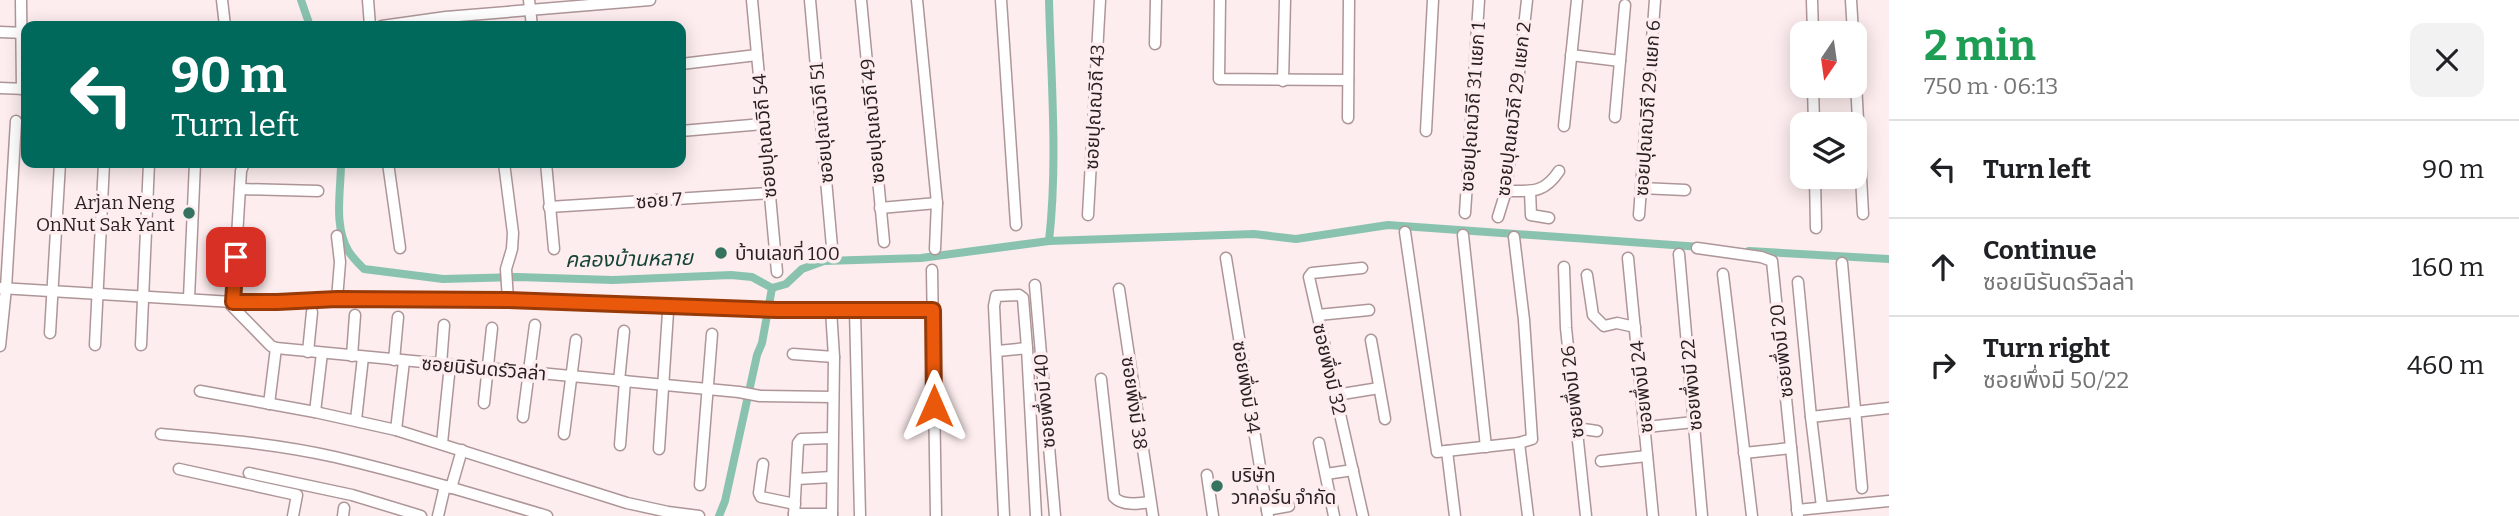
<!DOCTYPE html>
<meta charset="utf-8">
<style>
body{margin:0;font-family:Bitter,"Noto Sans Thai",serif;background:#f2f2f2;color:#202124;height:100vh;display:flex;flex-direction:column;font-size:26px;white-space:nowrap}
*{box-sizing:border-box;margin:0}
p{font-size:23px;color:#757577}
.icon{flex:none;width:38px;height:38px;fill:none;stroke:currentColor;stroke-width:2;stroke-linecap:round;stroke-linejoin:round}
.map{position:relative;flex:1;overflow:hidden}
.side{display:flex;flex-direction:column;background:#fff;width:630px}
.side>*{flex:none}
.banner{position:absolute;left:21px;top:21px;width:665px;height:147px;border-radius:14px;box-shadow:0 4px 18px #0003;background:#00695c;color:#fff;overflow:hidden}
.needle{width:46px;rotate:193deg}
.buttons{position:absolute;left:1790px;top:21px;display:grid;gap:14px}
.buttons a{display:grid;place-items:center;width:77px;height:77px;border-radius:14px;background:#fff;box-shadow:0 4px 18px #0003;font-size:35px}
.pin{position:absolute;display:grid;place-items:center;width:60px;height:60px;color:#fff;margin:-30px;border-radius:14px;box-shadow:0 4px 10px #0006}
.me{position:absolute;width:77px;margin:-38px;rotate:0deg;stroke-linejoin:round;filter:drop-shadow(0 0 5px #0008)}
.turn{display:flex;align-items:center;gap:24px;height:147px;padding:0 35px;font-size:32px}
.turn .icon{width:91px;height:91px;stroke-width:2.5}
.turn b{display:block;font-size:49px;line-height:60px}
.round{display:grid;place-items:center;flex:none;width:74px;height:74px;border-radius:14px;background:#f2f2f2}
.head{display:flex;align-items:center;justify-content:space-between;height:119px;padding:0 35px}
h1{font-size:42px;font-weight:700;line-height:52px;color:#1e9e55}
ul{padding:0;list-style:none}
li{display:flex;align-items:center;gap:21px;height:98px;padding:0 35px;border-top:2px solid #e0e0e0}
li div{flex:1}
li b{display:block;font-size:26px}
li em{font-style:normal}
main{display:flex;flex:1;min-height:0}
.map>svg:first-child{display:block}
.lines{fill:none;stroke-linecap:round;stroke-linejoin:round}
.canal{stroke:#89c3af;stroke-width:8}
.minor-casing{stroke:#ae9698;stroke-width:13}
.minor{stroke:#fff;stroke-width:10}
.route-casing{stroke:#983908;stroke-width:18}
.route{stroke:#ea580c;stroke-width:12}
.poi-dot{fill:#337360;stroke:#fdedee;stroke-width:2.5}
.labels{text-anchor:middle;stroke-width:7;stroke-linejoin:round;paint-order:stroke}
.street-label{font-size:19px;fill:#281f20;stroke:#fdedee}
.poi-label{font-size:19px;fill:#281f20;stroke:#fdedee;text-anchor:start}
.water-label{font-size:21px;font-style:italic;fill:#144538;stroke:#fdedee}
</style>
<main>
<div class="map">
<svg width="1889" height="516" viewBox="0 0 1889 516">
<rect width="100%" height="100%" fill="#fdedee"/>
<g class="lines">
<g class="canal">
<path d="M301,0l9,26"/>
<path d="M341,163c0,28 -8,63 8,89 4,6 10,12 15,17l79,10 74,-2 96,3 118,-5 21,2 20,11 -10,55 -5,12 -32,146 -6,15"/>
<path d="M1049,241c9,-80 2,-161 0,-241"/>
<path d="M1749,251l140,8"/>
<path d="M772,288l14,-4 16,-15 22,-8 97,-3 128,-17 205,-7 42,5 92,-14 313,22"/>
</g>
<g class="minor-casing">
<g id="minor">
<path d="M21,0l1,89"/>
<path d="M222,0l3,26"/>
<path d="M368,0l2,26"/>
<path d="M529,0l3,26"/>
<path d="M752,0l25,272"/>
<path d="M810,0l22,247"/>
<path d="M861,0l23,242"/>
<path d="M917,0l20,203 -2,46"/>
<path d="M1001,0l15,225"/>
<path d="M1220,0l-1,79 129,1"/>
<path d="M1812,0l1,33"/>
<path d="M1851,0l2,33"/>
<path d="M382,26l64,-9 204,-17"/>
<path d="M0,32l25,1"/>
<path d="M1155,44l1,-44"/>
<path d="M1571,55l49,6"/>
<path d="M681,64l76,-9"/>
<path d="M1855,64l8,150"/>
<path d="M1283,81l2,-81"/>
<path d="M1813,86l1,38"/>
<path d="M0,88l26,1"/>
<path d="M1615,117l10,-112"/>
<path d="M1348,118l1,-118"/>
<path d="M1564,126l13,-126"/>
<path d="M681,131l82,-7"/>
<path d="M1426,131l7,-131"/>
<path d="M388,163l12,85"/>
<path d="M504,163l9,70 -1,16 -6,20 2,31"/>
<path d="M546,163l8,86"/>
<path d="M1815,177l1,51"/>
<path d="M1641,188l44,2"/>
<path d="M240,189l78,2"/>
<path d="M1506,191c25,0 38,3 53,-20"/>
<path d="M1530,191l1,24 18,3"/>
<path d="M549,207l221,-14"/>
<path d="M880,208l57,-5"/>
<path d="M1465,213l14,-213"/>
<path d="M1088,215l12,-215"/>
<path d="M1639,215l16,-215"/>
<path d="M1498,217l8,-26 21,-191"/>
<path d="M1405,232l32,220 82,-9 13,-4 -8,-119 -10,-83"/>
<path d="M1463,235l23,212"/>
<path d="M1697,248l64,9 11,4 26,255"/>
<path d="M1679,254l23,262"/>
<path d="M1226,258l42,258"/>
<path d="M1628,258l25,258"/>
<path d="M1842,263l20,225"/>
<path d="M1564,267l2,61 20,188"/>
<path d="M1362,268l-50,5 -3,4 54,239"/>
<path d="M932,270l4,246"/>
<path d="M1723,274l29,242"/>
<path d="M1587,275l6,40 11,11 13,-3 18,4"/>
<path d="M1798,282l13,135"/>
<path d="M1035,285l20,231"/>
<path d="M0,288l233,14h44l60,-3 171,1 269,10h156"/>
<path d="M1119,289l34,227"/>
<path d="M189,298l6,-135"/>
<path d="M337,299l3,-37 -3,-26"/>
<path d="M227,301l44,45 5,2 463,44 21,4 73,1"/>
<path d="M233,302l8,-131 3,-8"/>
<path d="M831,310l3,47 -2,159"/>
<path d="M855,310l5,206"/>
<path d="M1318,315l51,-5"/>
<path d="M50,333l10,-170"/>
<path d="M1371,340l14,79"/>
<path d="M95,345l9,-182"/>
<path d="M141,345l8,-182"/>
<path d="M0,346l6,-58 10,-167"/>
<path d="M998,351l29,-3 9,168"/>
<path d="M308,352l4,-40"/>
<path d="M793,354l41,3"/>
<path d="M352,356l3,-41"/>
<path d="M394,360l4,-43"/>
<path d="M441,364l3,-39"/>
<path d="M1101,379l13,118c8,9 24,7 36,5"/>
<path d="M619,381l5,-50"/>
<path d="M200,391l115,21 81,18 231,73 41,9 31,4"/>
<path d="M1336,395l43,-7"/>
<path d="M484,403l8,-75"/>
<path d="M269,404l7,-56"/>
<path d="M315,412l7,-59"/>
<path d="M523,417l12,-92"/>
<path d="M356,420l7,-63"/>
<path d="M1646,427l48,-5"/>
<path d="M1576,428l21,3"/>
<path d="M396,430l8,-69"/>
<path d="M161,434c58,5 117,10 174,23 72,17 142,38 212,59"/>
<path d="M564,434l12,-94"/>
<path d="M442,443l8,-78"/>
<path d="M1319,443l15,73"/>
<path d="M1519,443l9,73"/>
<path d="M620,445l5,-64"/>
<path d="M659,449l9,-137"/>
<path d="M1447,451l8,65"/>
<path d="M1744,453l47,-5"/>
<path d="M1601,461l46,-5"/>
<path d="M763,464l-4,29 2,4 34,7"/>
<path d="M179,469l118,26 -4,21"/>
<path d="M249,473l103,22 69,21"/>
<path d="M1326,474l27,-4"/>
<path d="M1207,475l6,41"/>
<path d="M797,479l35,-2"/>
<path d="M700,485l12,-151"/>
<path d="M451,488l11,-38"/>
<path d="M1822,507l-11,-90 78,-9"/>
<path d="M1267,510l22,-4"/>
<path d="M1797,510l92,-9"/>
<path d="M794,514h38"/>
<path d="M343,516l1,-8"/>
<path d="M438,516l7,-30"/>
<path d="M794,516l4,-73 3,-4 30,-1"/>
<path d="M1004,516l-10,-210 2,-10 23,-1 4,3 4,50"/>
</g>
</g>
<use href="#minor" class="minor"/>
</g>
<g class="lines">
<g class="route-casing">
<path id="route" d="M236,257l-3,45h44l60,-3 171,1 269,10h156l1,96"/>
</g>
<use href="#route" class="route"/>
</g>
<g class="poi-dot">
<circle cx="189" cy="213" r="7"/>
<circle cx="721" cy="253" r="7"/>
<circle cx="1217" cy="486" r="7"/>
</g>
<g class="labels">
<g class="street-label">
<text transform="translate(1094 107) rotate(-87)" y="7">ซอยปุณณวิถี 43</text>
<text transform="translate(1472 107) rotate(-86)" y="7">ซอยปุณณวิถี 31 แยก 1</text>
<text transform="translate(1647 108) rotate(-86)" y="7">ซอยปุณณวิถี 29 แยก 6</text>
<text transform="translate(1513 109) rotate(-83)" y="7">ซอยปุณณวิถี 29 แยก 2</text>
<text transform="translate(872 121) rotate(-95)" y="7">ซอยปุณณวิถี 49</text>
<text transform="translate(821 123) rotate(-95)" y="7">ซอยปุณณวิถี 51</text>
<text transform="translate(764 136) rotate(-95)" y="7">ซอยปุณณวิถี 54</text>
<text transform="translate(659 200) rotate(-4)" y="7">ซอย 7</text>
<text transform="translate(1781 351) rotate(-96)" y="7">ซอยพึ่งมี 20</text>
<text transform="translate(484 368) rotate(5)" y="7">ซอยนิรันดร์วิลล่า</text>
<text transform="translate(1330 369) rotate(77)" y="7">ซอยพึ่งมี 32</text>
<text transform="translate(1691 385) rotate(-95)" y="7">ซอยพึ่งมี 22</text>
<text transform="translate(1247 387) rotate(81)" y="7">ซอยพึ่งมี 34</text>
<text transform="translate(1641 387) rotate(-96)" y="7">ซอยพึ่งมี 24</text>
<text transform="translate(1572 392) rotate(-96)" y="7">ซอยพึ่งมี 26</text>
<text transform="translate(1044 401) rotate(-95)" y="7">ซอยพึ่งมี 40</text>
<text transform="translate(1135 403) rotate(82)" y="7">ซอยพึ่งมี 38</text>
</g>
<g class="poi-label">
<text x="175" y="209" text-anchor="end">Arjan Neng<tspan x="175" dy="22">OnNut Sak Yant</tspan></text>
<text x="735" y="260">บ้านเลขที่ 100</text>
<text x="1231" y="482">บริษัท<tspan x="1231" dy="22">วาคอร์น จำกัด</tspan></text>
</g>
<g class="water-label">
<text transform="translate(629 259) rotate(-1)" y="7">คลองบ้านหลาย</text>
</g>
</g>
</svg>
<div class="buttons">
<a><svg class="needle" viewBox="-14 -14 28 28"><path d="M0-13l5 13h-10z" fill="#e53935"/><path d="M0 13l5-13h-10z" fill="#757577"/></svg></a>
<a><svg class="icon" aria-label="layers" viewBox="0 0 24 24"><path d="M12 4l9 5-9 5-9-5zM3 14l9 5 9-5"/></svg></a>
</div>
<div class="pin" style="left:236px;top:257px;background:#d93025"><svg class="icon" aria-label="arrive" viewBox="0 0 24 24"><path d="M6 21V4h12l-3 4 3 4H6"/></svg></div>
<svg class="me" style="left:934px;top:406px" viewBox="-20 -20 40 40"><path d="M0-17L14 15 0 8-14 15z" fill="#ea580c" stroke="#fff" stroke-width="4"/></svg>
<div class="banner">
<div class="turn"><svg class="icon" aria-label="left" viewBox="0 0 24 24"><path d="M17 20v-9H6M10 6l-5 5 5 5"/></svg><div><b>90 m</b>Turn left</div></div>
</div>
</div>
<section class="side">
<div class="head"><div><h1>2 min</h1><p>750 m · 06:13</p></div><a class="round"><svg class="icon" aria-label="close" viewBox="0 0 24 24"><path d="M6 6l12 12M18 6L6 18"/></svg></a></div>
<ul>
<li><svg class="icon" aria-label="left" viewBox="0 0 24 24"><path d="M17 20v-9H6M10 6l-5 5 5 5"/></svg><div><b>Turn left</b></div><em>90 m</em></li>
<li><svg class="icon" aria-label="ahead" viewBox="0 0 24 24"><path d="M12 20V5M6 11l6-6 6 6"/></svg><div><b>Continue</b><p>ซอยนิรันดร์วิลล่า</p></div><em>160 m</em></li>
<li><svg class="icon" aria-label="right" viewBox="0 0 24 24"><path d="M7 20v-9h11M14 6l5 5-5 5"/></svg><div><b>Turn right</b><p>ซอยพึ่งมี 50/22</p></div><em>460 m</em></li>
</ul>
</section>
</main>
